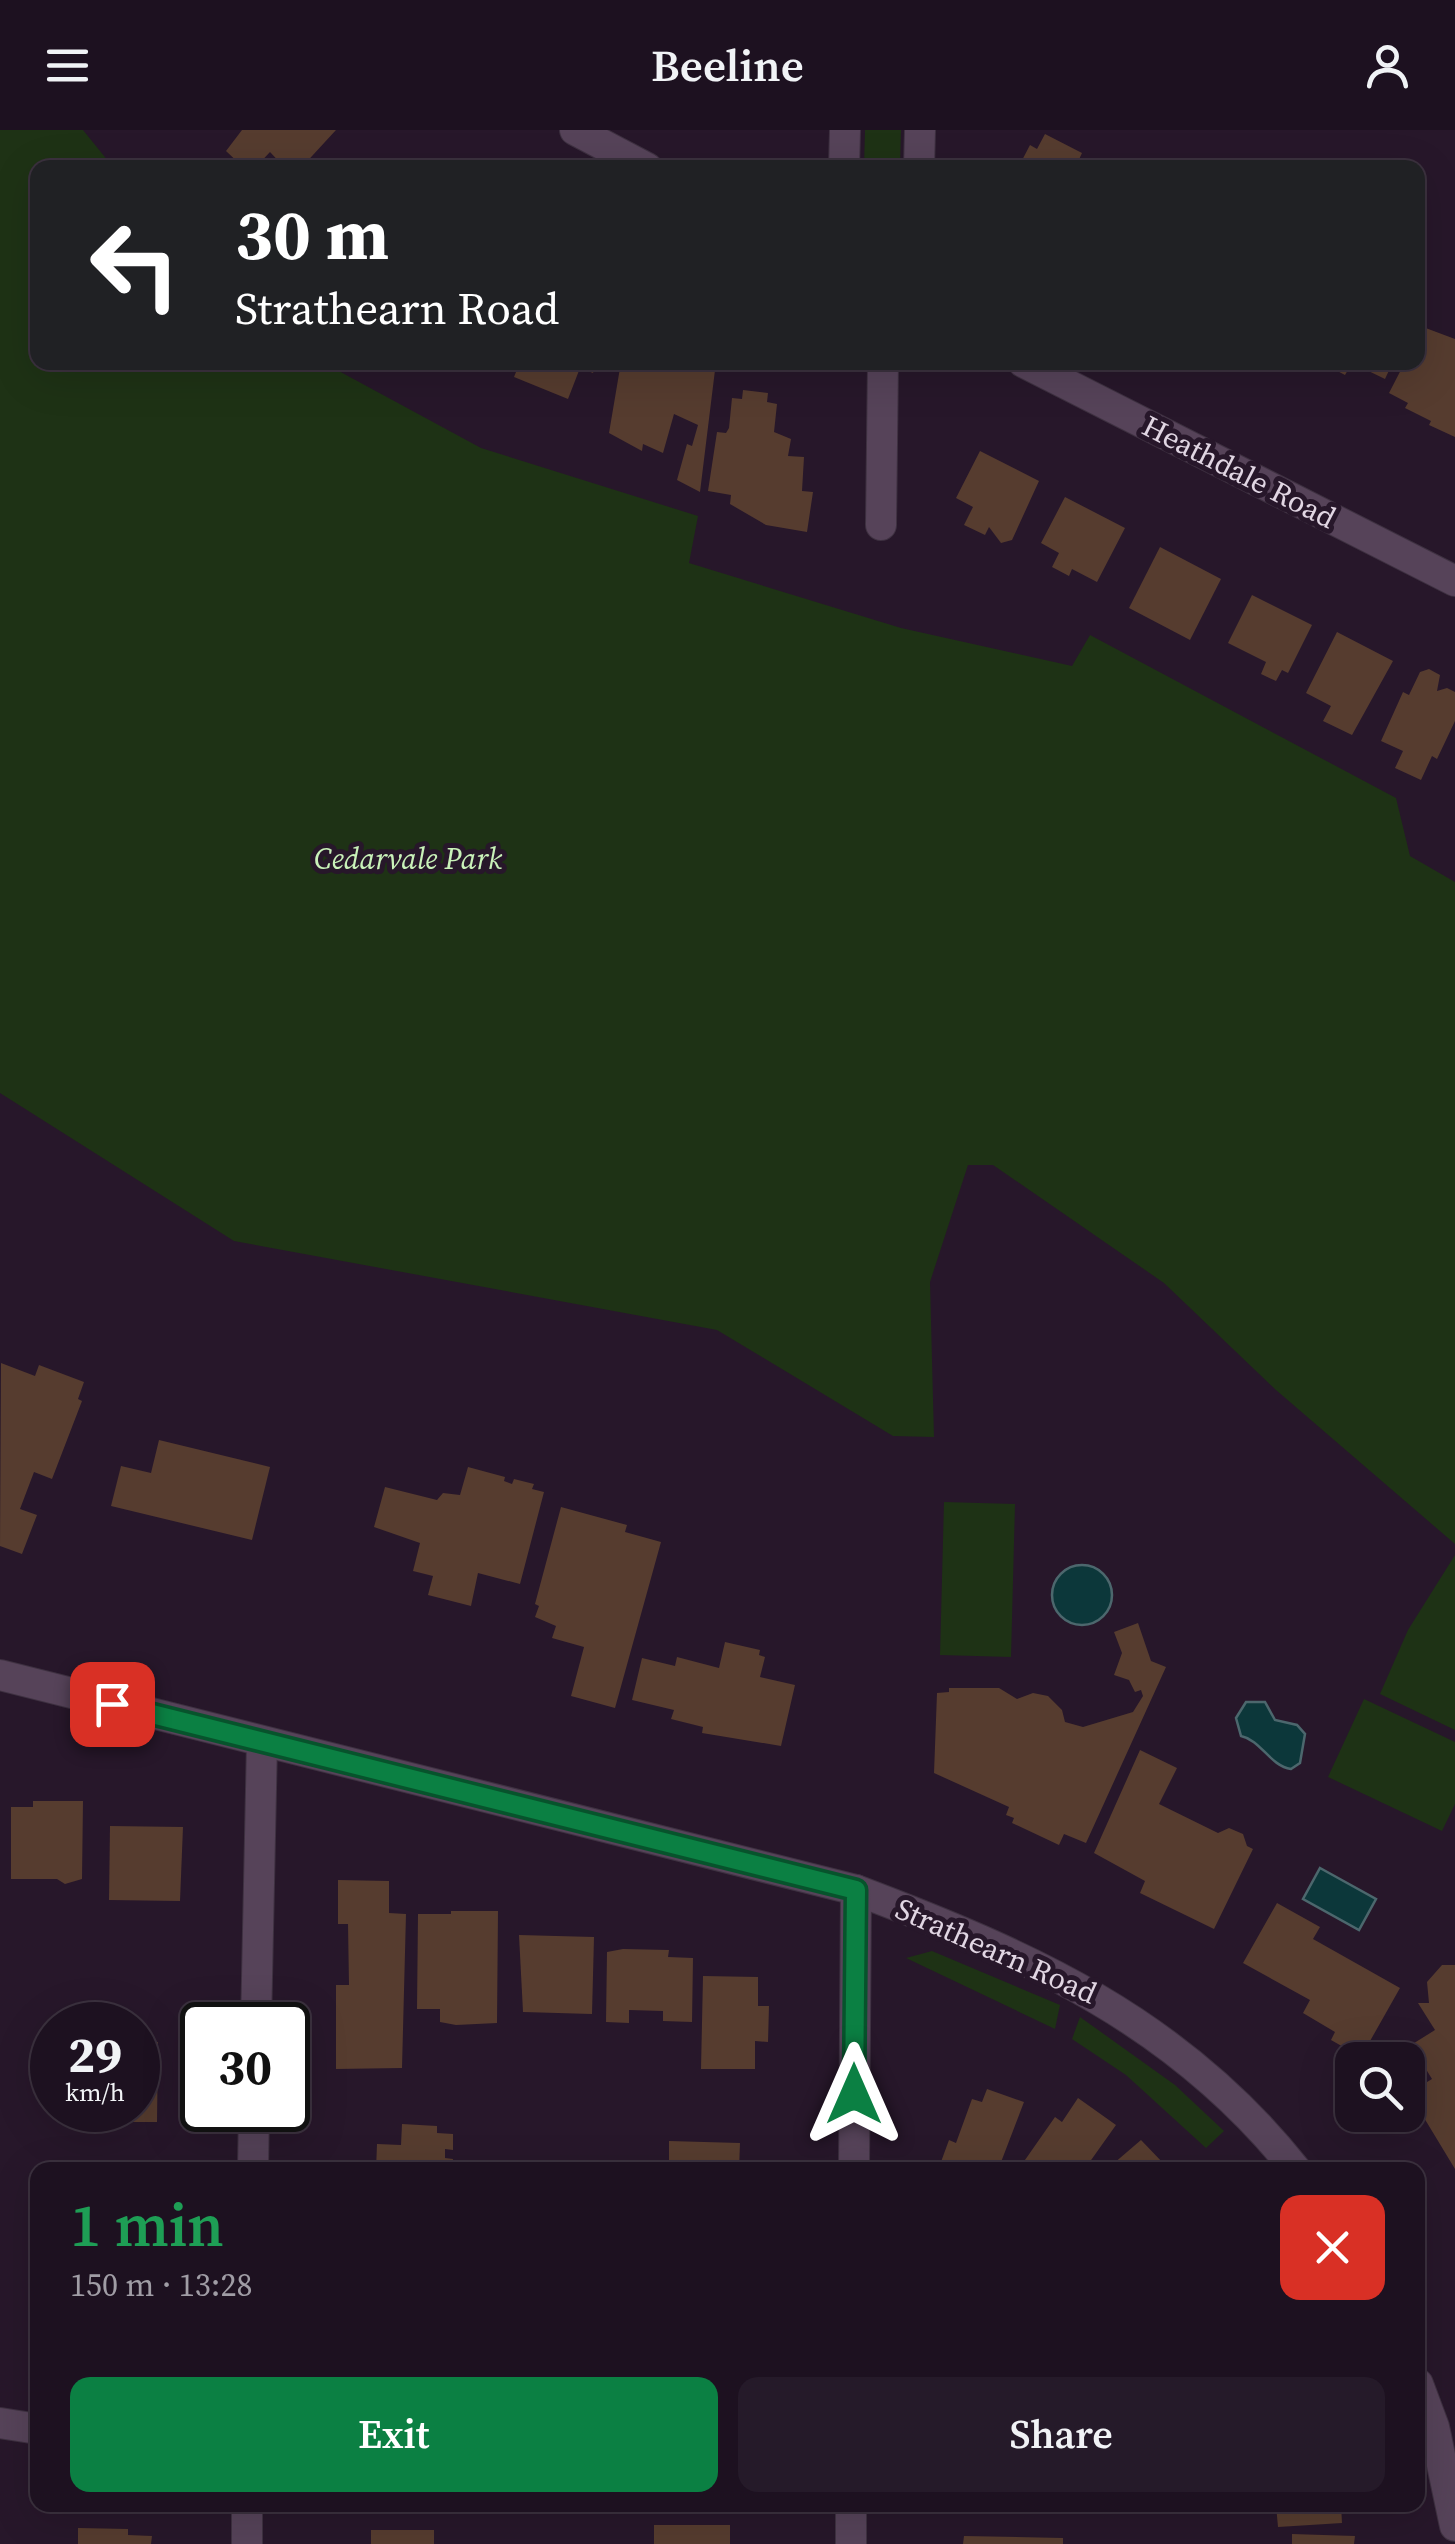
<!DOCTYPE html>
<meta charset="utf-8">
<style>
body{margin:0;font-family:"Source Serif 4",serif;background:#251a29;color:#f1f3f6;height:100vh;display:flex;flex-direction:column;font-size:38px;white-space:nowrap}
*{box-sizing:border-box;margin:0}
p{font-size:32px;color:#a09da5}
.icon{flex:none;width:55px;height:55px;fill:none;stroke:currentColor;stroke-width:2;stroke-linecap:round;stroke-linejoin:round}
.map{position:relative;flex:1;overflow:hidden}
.side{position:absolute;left:30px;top:2032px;width:1395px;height:350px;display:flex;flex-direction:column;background:#1d1120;border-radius:20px;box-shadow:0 10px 40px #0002,0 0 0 2px #3b313e}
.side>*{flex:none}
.banner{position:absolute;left:30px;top:30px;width:1395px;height:210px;border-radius:20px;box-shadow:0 10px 40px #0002,0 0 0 2px #3b313e;background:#202124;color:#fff;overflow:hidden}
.buttons{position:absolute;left:1335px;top:1912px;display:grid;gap:20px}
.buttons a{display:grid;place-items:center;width:90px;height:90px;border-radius:20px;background:#1d1120;box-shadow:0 10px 40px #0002,0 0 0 2px #3b313e;font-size:50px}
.speed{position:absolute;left:30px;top:1872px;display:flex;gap:20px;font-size:50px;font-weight:700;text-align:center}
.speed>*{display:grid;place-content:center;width:130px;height:130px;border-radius:50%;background:#1d1120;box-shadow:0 10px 40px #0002,0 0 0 2px #3b313e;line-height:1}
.speed small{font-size:25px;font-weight:400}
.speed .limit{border:5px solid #111;border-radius:15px;background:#fff;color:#111}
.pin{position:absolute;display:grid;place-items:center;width:85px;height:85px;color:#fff;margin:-42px;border-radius:20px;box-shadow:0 5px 15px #0006}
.me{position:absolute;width:110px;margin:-55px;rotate:0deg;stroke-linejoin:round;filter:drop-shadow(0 0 8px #0008)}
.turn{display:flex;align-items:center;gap:35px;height:210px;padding:0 40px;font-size:45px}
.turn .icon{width:130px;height:130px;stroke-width:2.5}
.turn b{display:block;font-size:70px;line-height:85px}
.round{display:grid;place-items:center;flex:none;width:105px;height:105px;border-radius:20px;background:#251a29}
.overview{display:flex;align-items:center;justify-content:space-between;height:170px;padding:0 40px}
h1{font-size:60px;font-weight:600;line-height:75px;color:#1e9e55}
.primary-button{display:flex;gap:20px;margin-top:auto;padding:20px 40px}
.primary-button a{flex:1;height:115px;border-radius:20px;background:#0b8043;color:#fff;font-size:40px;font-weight:600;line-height:115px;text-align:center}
.primary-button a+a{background:#251a29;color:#f1f3f6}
header{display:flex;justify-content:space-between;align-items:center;height:130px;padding:0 40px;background:#1d1120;font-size:45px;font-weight:600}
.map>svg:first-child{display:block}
.green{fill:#1e3215}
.water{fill:#0c373a;stroke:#4c676d;stroke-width:2.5}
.building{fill:#563c2f}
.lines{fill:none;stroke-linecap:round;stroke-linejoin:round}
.minor-casing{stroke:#3e3141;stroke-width:32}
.minor{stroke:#564359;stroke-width:30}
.route-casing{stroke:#07532c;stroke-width:25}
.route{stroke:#0b8043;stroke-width:18}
.labels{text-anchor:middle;stroke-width:10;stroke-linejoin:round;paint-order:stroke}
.street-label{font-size:30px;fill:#e1d6e3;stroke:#27172a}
.park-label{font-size:30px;font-style:italic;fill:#c9f2b9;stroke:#27172a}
</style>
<header><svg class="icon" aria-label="menu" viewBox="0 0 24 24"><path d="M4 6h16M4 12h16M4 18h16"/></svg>Beeline<svg class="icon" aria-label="person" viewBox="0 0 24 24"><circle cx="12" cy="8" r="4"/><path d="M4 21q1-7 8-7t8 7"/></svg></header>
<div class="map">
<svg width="1455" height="2414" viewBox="0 0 1455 2414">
<rect width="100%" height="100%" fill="#27172a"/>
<g class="green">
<path d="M0,0h83l30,37 -75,1v194l286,1 157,85 217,68 -9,47 212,65 171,38 18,-31 306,163 14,58 45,26v662l-179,-154 -112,-107 -171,-118h-25l-38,117 4,155 -41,-1 -176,-106 -483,-89 -234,-148z"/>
<path d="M865,0h36l-1,37h-36z"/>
<path d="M944,1372l71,2 -4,153 -71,-2z"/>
<path d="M1455,1425v175l-75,-36 28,-64z"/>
<path d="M1364,1569l91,43v62l-13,27 -114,-54z"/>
<path d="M932,1821l128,54 -5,24 -149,-71z"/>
<path d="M1080,1887l95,68 49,46 -18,17 -80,-73 -54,-36z"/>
</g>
<g class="water">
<circle cx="1082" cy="1465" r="30"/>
<path d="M1246,1572h19l10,18 22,5 8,9 -5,29 -9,6c-21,-3 -30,-29 -50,-33l-5,-18z"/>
<path d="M1320,1738l56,31 -17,31 -56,-31z"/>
</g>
<g class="building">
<path d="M242,0h94l-35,38h-16l-15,-16 -15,16h-11l-18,-17z"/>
<path d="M1045,4l37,19 -7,15h-57l12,-23 7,4z"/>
<path d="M1423,197l32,12v98l-26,-12 2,-4 -26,-13 3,-5 -19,-10 16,-31h13v-24z"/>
<path d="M520,232h77l-4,11 -13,-5 -12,31 -54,-22z"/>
<path d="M621,232h95l-16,130 -23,-12 10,-36 5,2 6,-21 -24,-11 -11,39 -20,-9 -1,7 -33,-18z"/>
<path d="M1320,232h73l-8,17 -33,-16 -7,12z"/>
<path d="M743,260l25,3 -1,9 10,2 -3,28 17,7 -3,17 16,1 -2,34 11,1 -6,40 -41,-7 -36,-21 1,-9 -23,-4 9,-59 9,1 3,-5 3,-30 10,1z"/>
<path d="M980,321l59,30 -27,59 -11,3 -12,-16 -4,8 -21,-10 9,-18 -17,-9z"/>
<path d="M1065,367l60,31 -28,54 -25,-13 -3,7 -17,-9 7,-14 -18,-10z"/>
<path d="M1160,417l61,32 -31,61 -61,-32z"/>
<path d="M1252,465l60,30 -24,48 -6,-3 -6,11 -15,-7 5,-12 -38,-19z"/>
<path d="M1337,502l56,29 -41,74 -29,-14 8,-15 -25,-13z"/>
<path d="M1429,539l11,6 -3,16 10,-3 8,4v29l-18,38 -5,-3 -11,24 -26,-12 8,-17 -22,-10 22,-49 6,3 11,-23z"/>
<path d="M1,1233l34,13 4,-11 45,17 -6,17 4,2 -30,78 -18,-7 -14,37 17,6 -15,39 -22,-8z"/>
<path d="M159,1310l111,27 -18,73 -141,-34 10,-40 30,7z"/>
<path d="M468,1337l37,10 -1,4 8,3 2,-5 20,5 -2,5 12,3 -24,92 -42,-11 -7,33 -43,-11 5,-19 -20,-5 7,-28 -46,-16 11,-40 52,13 6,-7 17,2z"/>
<path d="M561,1377l66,18 -2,7 36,10 -46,166 -44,-12 13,-49 -32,-9 4,-12 -21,-9 4,-11 -4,-2z"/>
<path d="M1138,1493l13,38 15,6 -80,176 -22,-9 -5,11 -47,-22 2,-5 -8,-3 3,-8 -75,-34 3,-80 12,-1v-4h50l18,11 16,-6 15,3 14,14 3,12 18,5 50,-15 10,-16 -2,-6 -6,2 -6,-12 -15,-5 8,-22 -8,-21z"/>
<path d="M725,1512l35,8 -1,5 6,2 -5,20 35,8 -14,61 -79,-13 1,-6 -32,-8 3,-9 -42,-10 10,-42 33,8 2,-9 42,11z"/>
<path d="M1140,1620l37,18 -18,36 59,29 11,-5 14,6 4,12 6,3 -39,80 -74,-36 5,-12 -51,-28z"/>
<path d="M33,1671h50l-1,78 -17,5 -8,-5h-46v-72h22z"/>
<path d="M110,1696l73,1 -3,74 -71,-1z"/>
<path d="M338,1750l51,1v32l17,1 -4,154 -66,1v-84h13l-1,-61h-10z"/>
<path d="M1277,1773l43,24 -7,12 87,49 -39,69 -30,-17 4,-8 -32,-19 7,-13 -67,-37z"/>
<path d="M451,1781h47l-1,112 -41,2 -16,-3v-13h-23l1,-95h33z"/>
<path d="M519,1805l75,2 -2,77 -69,-2z"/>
<path d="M623,1819l46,1 -1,7 25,1 -1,64 -29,-1v-10l-34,-1v13l-23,-1 1,-70z"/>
<path d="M1442,1835h13v204l-46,-76 23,-14 -21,-34 24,-15 -17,-27h11l-2,-21z"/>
<path d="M703,1846l55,1v29h11l-1,36 -13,-1v28h-54z"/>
<path d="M138,1912h20l-1,80h-57v-12h38z"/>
<path d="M987,1959l37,13 -26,68h-60l11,-30 7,3 16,-44 10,3z"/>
<path d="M1078,1968l38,27 -32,45h-66l37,-53 7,5z"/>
<path d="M402,1994l35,2v7l16,1v16l-8,-1v9l8,1 -1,11h-76l1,-26 24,1z"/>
<path d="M1141,2010l24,25 -6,5h-53z"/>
<path d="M669,2011l71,2 -1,27h-70z"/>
<path d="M92,2033l65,1v6h-65z"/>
<path d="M665,2375h66v8l-66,-1z"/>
<path d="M1276,2375h65l1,18 -64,4z"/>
<rect x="654" y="2395" width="76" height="19"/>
<path d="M78,2398l50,1v6l24,1 -1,8h-73z"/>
<rect x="371" y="2400" width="63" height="14"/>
<path d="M1292,2404l63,2 -1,8h-62z"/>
<path d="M964,2406l99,2v6h-100z"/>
</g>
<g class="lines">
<g class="minor-casing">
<g id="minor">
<path d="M575,0l72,38"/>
<path d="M844,38l1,-38"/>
<path d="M919,38l1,-38"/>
<path d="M1023,232l432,219"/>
<path d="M881,395l2,-163"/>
<path d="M0,1545l856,215c172,65 322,131 440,280"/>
<path d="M256,1895l6,-283"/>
<path d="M253,2040l1,-60"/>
<path d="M854,2040l2,-280"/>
<path d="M1418,2254l16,43 21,99"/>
<path d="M0,2293l38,6"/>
<path d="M247,2375v39"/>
<path d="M851,2414v-39"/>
</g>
</g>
<use href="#minor" class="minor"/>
</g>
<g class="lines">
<g class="route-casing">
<path id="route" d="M112,1574l744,186 -2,204"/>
</g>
<use href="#route" class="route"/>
</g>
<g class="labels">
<g class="street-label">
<text transform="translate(1239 342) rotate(27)" y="10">Heathdale Road</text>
<text transform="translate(996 1821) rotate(24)" y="10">Strathearn Road</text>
</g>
<g class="park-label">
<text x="408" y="739">Cedarvale Park</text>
</g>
</g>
</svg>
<div class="buttons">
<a><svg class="icon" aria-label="search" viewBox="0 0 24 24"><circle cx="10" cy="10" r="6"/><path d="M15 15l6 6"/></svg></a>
</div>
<div class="speed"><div>29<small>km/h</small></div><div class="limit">30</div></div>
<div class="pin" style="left:112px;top:1574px;background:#d93025"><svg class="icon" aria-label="arrive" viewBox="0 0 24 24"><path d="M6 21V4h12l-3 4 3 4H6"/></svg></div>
<svg class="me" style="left:854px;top:1964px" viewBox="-20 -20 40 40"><path d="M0-17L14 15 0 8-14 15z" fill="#0b8043" stroke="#fff" stroke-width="4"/></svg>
<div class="banner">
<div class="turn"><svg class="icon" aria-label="left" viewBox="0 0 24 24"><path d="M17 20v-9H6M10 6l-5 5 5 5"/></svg><div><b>30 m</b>Strathearn Road</div></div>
</div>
<section class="side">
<div class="overview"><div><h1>1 min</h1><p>150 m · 13:28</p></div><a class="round" style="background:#d93025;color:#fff"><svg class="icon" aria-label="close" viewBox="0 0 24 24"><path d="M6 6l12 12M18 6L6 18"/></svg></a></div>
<div class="primary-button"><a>Exit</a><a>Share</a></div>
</section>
</div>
